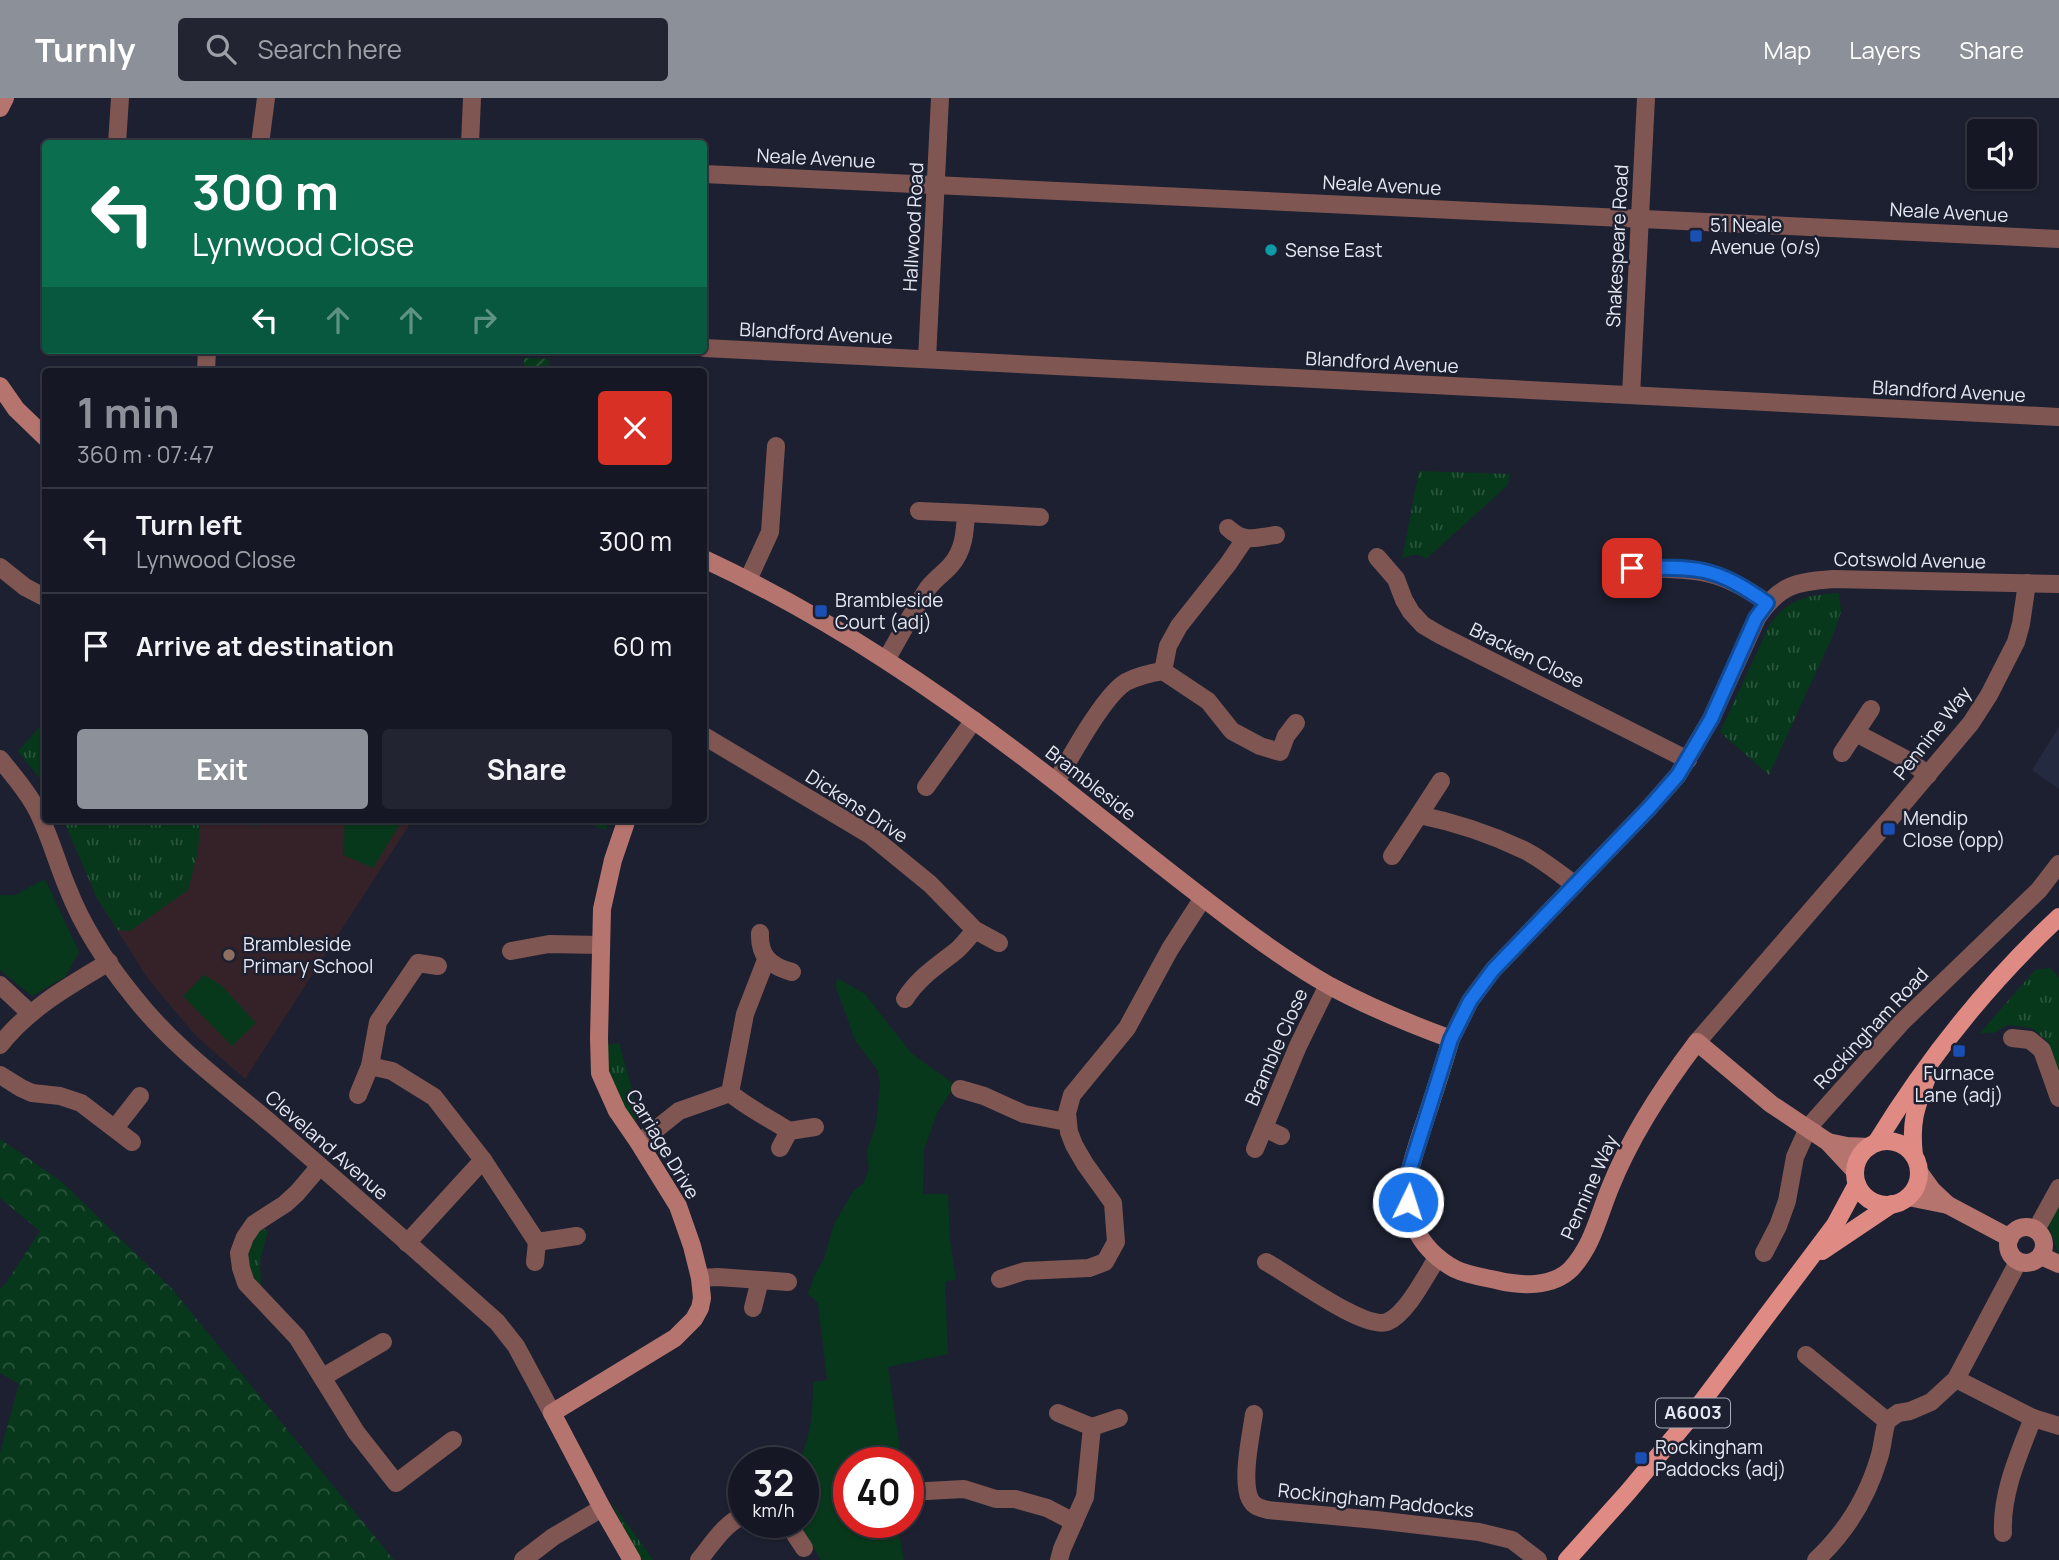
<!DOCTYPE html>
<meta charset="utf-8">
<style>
body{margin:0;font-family:Manrope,sans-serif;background:#222531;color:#f1f3f6;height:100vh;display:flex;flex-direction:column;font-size:26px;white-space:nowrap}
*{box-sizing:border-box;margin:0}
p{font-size:23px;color:#9da0a6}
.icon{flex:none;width:38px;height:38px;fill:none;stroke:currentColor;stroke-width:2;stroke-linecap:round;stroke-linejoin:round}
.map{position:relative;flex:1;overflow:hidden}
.sheet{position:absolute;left:42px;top:270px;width:665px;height:455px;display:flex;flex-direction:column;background:#151824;border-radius:7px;box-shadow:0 2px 5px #0004,0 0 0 2px #343741}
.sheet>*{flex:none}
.top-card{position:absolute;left:42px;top:42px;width:665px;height:214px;border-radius:7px;box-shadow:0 2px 5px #0004,0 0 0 2px #343741;background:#0b6e4f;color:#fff;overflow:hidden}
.controls{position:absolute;left:1967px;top:21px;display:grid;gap:14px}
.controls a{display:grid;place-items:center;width:70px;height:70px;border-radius:7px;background:#151824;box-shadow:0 2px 5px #0004,0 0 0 2px #343741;font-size:35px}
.speed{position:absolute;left:728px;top:1349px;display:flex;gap:14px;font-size:35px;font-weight:700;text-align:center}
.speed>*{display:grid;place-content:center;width:91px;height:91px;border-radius:50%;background:#151824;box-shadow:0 2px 5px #0004,0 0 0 2px #343741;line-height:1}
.speed small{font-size:18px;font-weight:400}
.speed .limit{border:10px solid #d22;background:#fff;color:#111}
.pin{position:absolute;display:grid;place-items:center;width:60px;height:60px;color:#fff;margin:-30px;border-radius:14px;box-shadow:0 4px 10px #0006}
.me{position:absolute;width:77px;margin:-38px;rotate:4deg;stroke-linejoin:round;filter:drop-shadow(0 0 5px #0008)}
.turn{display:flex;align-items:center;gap:24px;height:147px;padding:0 35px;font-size:32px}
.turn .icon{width:91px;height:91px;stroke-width:2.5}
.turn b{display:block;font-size:49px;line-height:60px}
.lanes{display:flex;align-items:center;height:66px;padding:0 35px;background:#0003;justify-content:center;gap:35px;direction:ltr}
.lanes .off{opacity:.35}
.round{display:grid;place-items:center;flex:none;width:74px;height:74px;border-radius:7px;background:#222531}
.headline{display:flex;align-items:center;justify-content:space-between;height:119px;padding:0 35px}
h1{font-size:42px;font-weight:700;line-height:52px;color:#8c9099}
.button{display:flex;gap:14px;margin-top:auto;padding:14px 35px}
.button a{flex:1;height:80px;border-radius:7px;background:#8c9099;color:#fff;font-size:28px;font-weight:700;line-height:80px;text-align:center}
.button a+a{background:#222531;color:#f1f3f6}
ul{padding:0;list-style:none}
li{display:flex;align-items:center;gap:21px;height:105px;padding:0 35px;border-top:2px solid #343741}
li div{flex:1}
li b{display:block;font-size:26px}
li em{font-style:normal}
header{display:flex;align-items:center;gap:42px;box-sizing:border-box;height:98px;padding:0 35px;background:#8c9099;color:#fff}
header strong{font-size:33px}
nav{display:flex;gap:38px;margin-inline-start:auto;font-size:24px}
.search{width:490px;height:63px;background:#222531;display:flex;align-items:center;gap:18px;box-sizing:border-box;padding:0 24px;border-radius:7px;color:#9da0a6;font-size:26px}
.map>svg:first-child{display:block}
.built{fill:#242a3f}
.education{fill:#352229}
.grass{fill:url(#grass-tufts)}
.forest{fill:url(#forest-crowns)}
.park{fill:#07381b}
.garden{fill:url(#garden-furrows)}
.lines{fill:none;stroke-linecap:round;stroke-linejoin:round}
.street{stroke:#805653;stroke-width:18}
.secondary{stroke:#b6746f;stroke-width:18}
.primary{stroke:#e08a84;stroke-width:18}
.route-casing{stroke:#114b97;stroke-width:18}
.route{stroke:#1a73e8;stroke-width:12}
.transit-dot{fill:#1a4fb4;stroke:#1c2030;stroke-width:2.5}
.culture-dot{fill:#0f9aa8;stroke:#1c2030;stroke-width:2.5}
.education-dot{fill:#8d6e63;stroke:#1c2030;stroke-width:2.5}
.labels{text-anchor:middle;stroke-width:5;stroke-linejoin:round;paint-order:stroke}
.shield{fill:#1c2030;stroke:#a8acb8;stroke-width:2}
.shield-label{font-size:18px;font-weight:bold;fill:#e4e8f3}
.street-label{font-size:19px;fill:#e4e8f3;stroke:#1c2030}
.poi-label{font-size:19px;fill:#e4e8f3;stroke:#1c2030;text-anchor:start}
</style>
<header>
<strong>Turnly</strong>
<div class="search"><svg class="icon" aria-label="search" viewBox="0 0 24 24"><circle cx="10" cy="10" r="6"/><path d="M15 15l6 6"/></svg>Search here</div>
<nav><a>Map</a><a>Layers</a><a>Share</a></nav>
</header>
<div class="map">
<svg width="2059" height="1462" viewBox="0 0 2059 1462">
<defs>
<pattern id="grass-tufts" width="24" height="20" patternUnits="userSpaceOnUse" patternTransform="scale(1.75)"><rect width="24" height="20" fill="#07381b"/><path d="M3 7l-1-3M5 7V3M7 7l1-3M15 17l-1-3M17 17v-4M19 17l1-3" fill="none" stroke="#2b553d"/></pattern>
<pattern id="forest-crowns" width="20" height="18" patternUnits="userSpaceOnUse" patternTransform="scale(1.75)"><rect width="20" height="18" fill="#07381b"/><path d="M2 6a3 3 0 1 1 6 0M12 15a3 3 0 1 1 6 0" fill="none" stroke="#2b553d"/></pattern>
<pattern id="garden-furrows" width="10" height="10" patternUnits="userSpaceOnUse" patternTransform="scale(1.75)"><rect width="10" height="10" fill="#07381b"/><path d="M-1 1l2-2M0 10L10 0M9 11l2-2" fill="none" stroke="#2b553d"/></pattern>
</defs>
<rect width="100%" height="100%" fill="#1c2030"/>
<path class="built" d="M2059,629v62l-27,-19z"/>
<path class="education" d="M63,721h350l-168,260 -48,-42 -49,-58 -51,-81z"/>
<g class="grass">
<path d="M1419,373l91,3 -2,11 -82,74c-7,-7 -16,-4 -24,0z"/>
<path d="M1839,495l2,19 -8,23 -64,140 -49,-43 50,-108c19,-26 38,-29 69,-31z"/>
<path d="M45,623v64l-27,-34z"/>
<path d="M63,721h196l-1,7 -58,-4 -2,30 -10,38 -58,41 -12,-1 -21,-32z"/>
<path d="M559,721h50l-3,11 -30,-10z"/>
<path d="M2050,870l9,9v98l-11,-33 -16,-14 -25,-3 -13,8h-14l55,-63z"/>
<path d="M619,945l21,75 -7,2 -6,-5 -20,-45v-25z"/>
<path d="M2059,1107v50l-11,-31z"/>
<path d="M262,1130l6,3 -8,29 1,26c-20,-22 -14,-37 1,-58z"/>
<path d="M610,1402l43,60h-11l-13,-20z"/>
</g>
<path class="forest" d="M0,1041l62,43 110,107 222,271h-394v-107l19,-69 -19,-11v-84l6,-6 34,-52 -40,-33z"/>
<g class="park">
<path d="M345,721h58l-30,49 -30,-13z"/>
<path d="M45,781l34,73 -14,25 -33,19 -32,-26v-75h15z"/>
<path d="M204,877l17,10 35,38 -24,23 -49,-50z"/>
<path d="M837,880l28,16 46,59 44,32 -18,28 -13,37 -1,44h25l2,46 6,39 -11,3 3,72 -60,13 14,96h-53v59l48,1 7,37h-83l-22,-37 4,-1v-59h-4c12,-30 14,-48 14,-81l14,-2 -9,-77 -10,-9 6,-17 10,-18 10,-35 20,-34 9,-6 6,-15 -2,-18 9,-26 4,-40 -2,-14 -23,-31 -19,-53z"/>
</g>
<path class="garden" d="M524,260l25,1 -1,12h-24z"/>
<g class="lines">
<g class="street">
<path d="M117,46l3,-46"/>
<path d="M260,46l6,-46"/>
<path d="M470,46l2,-46"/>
<path d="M704,76l1355,65"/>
<path d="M704,250l1355,69"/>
<path d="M927,261l13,-261"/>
<path d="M206,273l1,-21"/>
<path d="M1631,297l15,-297"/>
<path d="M966,415l74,4"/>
<path d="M1228,430c17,16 27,9 48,7"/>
<path d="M1245,441l-17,25 -49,62 -11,20 -5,25 45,30 24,30 28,15 20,6 6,-16 10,-13"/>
<path d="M1377,459l19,22 8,21 7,12 12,13 17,10 248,125"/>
<path d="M0,469l25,20 21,11"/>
<path d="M1632,470c60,2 84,-2 135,35"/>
<path d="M748,482l22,-48 6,-86"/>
<path d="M886,562c14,-24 27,-49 42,-72 7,-9 16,-15 23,-23 13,-15 14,-33 15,-52l-47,-2"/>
<path d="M1856,635l55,29 17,13"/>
<path d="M704,638l166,99 60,49 45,46 24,13"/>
<path d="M1842,655l29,-44"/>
<path d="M0,661c13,16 28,33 37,51 13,26 20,53 31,79 15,39 40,76 66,108 39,50 92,88 140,129 75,65 149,130 223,196l19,24 36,67"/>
<path d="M1056,684c14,-24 48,-87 70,-100 12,-6 24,-9 37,-11"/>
<path d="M926,689l48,-67"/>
<path d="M1419,717l22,-34"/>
<path d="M1392,758l27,-41c35,7 73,20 105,35 18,9 35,23 51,35"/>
<path d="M760,835c-1,23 10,33 32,39"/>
<path d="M511,853l38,-7 52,1"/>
<path d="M438,868l-20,-3 -40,59 -8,44 22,5 42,26 49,63 54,82 40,-6"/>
<path d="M0,887l30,28"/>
<path d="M905,901c13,-21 32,-33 51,-48 7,-6 13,-14 19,-21"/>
<path d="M2012,940l18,2 12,10 17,48"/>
<path d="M1451,941l19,-38 23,-31 156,-162 29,-33 33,-56 46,-101c22,-33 38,-36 76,-39l226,5"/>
<path d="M1697,944l194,-224 80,-95 18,-28 27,-53 5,-18 6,-41"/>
<path d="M0,947c29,-37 69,-59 109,-83"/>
<path d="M0,977l21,13 11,5 28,3 21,7 51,39"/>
<path d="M960,991l24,7 40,18 43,8"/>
<path d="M730,995l15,-79 21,-54"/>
<path d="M730,995c18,15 39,25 59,38l26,-4"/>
<path d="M358,997l12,-29"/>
<path d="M115,1030l25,-32"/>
<path d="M1264,1030l17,8"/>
<path d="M639,1045l40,-32 51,-18"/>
<path d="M780,1050l9,-17"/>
<path d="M1255,1051l43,-103 30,-61"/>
<path d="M320,1068l-23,27 -12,11 -31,20 -9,13 -6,16 2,15 5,15 51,54 59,95 40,51 57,-43"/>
<path d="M2036,1132l23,-42"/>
<path d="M407,1145l76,-83"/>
<path d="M1764,1155l14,-27 9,-25 8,-44 9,-20 10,-16 88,-99 137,-132 20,-26"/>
<path d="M535,1164l2,-20"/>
<path d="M1266,1164c23,12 97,68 121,60 20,-8 39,-47 50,-64"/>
<path d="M700,1180l18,-1 70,5"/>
<path d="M1000,1181l25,-8 64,-3 16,-6 11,-20 -3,-39 -28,-39 -11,-19 -5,-13 -2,-19 5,-18 55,-67 43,-79 33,-51"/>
<path d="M753,1210l7,-28"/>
<path d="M1806,1257l81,66"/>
<path d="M323,1279l60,-35"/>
<path d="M1956,1281l77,39 26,8"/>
<path d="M1058,1315l34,14 -7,70 -23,52 -3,11"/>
<path d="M1254,1316c-3,21 -13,66 -4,85 4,8 10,9 18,11l108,10 103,12 33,8 26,20"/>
<path d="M1092,1329l27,-9"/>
<path d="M908,1394l56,-3 32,10h19l32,9 27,14"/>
<path d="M787,1424l17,26"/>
<path d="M2003,1435c-2,-40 16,-79 30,-115"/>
<path d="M523,1462l30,-23 49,-29"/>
<path d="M699,1462c14,-17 24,-35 45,-45"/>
<path d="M1816,1462c30,-28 51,-62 63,-102 4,-12 4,-25 8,-37l11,-8 12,-2 21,-9 25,-23 62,-117"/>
</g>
<g class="secondary">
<path d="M0,10l5,-10"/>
<path d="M0,288l16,23 30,29"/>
<path d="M704,461c127,59 243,138 353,224 56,44 111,89 167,131 34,26 69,51 106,72 39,21 80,38 121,53 -9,30 -19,61 -29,91 -4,13 -9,27 -12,41 -10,40 8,78 45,98 12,6 27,8 41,11 24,6 56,8 75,-11 22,-24 27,-52 39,-81 21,-53 52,-100 87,-146l74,62 57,38 27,29"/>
<path d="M627,721l-14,41 -11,49 -3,129 1,35 17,38 22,32 39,63 14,40 8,32 2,20 -2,10 -6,11 -19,19 -123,75 50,95 30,52"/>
<path d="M1828,1044l19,4 22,1"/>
<path d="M1919,1074l13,18 16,15 62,33"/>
<path d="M1908,1099l40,8"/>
<circle cx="2026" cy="1147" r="18"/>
<path d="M2041,1158l18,8"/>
</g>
<g class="primary">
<circle cx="1887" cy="1075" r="32"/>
<path d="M1876,1045c51,-83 111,-159 183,-226"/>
<path d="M1914,1058c-4,-35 2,-49 14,-81"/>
<path d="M1822,1153l70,-47"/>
<path d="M1567,1462l61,-68 61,-73 146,-194 22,-41"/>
</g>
</g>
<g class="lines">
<g class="route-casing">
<path id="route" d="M1408,1104l1,-30 42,-133 19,-38 23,-31 156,-162 29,-33 33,-56 45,-101 11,-15c-20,-14 -40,-27 -63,-32 -23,-5 -48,-3 -72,-3"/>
</g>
<use href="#route" class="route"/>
</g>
<g class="transit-dot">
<rect x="1689" y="131" width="14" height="14" rx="3.5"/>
<rect x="814" y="506" width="14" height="14" rx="3.5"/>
<rect x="1882" y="724" width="14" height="14" rx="3.5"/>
<rect x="1952" y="946" width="14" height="14" rx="3.5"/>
<rect x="1634" y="1353" width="14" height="14" rx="3.5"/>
</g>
<circle class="culture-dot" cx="1271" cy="152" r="7"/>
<circle class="education-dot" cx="229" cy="857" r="7"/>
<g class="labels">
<rect class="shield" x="1656" y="1300.5" width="74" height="29" rx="5"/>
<g class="shield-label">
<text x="1693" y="1321">A6003</text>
</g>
<g class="street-label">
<text transform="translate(816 60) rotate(3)" y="7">Neale Avenue</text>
<text transform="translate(1382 87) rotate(3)" y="7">Neale Avenue</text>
<text transform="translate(1949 114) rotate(3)" y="7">Neale Avenue</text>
<text transform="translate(913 129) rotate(-87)" y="7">Hallwood Road</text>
<text transform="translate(1617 148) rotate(-87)" y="7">Shakespeare Road</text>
<text transform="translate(816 235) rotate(3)" y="7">Blandford Avenue</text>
<text transform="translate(1382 264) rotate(3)" y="7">Blandford Avenue</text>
<text transform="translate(1949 293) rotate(3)" y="7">Blandford Avenue</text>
<text transform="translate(1910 462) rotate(1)" y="7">Cotswold Avenue</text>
<text transform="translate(1527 557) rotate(26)" y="7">Bracken Close</text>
<text transform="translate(1932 635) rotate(-52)" y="7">Pennine Way</text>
<text transform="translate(1091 685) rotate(38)" y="7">Brambleside</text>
<text transform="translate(857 708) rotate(33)" y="7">Dickens Drive</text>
<text transform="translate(1871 930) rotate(-47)" y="7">Rockingham Road</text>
<text transform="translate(1276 949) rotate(-66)" y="7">Bramble Close</text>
<text transform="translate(663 1046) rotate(59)" y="7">Carriage Drive</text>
<text transform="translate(327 1047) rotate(41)" y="7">Cleveland Avenue</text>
<text transform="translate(1589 1089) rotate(-66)" y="7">Pennine Way</text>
<text transform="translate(1376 1402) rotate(6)" y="7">Rockingham Paddocks</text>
</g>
<g class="poi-label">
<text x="1710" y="134">51 Neale<tspan x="1710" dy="22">Avenue (o/s)</tspan></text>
<text x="1285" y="159">Sense East</text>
<text x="835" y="509">Brambleside<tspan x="835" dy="22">Court (adj)</tspan></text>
<text x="1903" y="727">Mendip<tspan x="1903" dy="22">Close (opp)</tspan></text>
<text x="243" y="853">Brambleside<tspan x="243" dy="22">Primary School</tspan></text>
<text x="1959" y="982" text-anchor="middle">Furnace<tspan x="1959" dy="22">Lane (adj)</tspan></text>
<text x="1655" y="1356">Rockingham<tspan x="1655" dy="22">Paddocks (adj)</tspan></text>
</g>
</g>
</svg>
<div class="controls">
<a><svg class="icon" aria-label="sound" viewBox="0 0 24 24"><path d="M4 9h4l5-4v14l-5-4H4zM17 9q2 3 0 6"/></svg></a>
</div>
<div class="speed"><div>32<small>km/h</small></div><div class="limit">40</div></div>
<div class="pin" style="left:1632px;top:470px;background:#d93025"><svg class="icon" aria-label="arrive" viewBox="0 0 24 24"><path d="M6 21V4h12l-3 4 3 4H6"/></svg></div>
<svg class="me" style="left:1408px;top:1104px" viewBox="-20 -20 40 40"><circle r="17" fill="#1a73e8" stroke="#fff" stroke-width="3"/><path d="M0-11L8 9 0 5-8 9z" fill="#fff"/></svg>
<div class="top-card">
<div class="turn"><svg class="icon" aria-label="left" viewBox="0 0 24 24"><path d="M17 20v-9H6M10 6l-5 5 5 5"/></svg><div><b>300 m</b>Lynwood Close</div></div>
<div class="lanes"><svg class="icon" aria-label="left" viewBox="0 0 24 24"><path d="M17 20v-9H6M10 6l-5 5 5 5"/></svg><svg class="icon off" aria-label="ahead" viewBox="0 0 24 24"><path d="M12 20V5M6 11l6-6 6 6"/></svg><svg class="icon off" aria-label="ahead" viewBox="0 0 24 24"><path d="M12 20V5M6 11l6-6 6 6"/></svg><svg class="icon off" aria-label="right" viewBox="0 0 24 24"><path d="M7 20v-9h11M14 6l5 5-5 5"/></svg></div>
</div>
<section class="sheet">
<div class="headline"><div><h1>1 min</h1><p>360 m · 07:47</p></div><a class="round" style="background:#d93025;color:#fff"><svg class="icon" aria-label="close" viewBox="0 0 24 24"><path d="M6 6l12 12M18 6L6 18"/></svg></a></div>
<ul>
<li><svg class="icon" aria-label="left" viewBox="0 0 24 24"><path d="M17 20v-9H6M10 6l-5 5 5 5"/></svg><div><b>Turn left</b><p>Lynwood Close</p></div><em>300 m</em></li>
<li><svg class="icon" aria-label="arrive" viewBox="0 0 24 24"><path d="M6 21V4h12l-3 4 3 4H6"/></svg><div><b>Arrive at destination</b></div><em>60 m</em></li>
</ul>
<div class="button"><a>Exit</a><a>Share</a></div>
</section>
</div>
